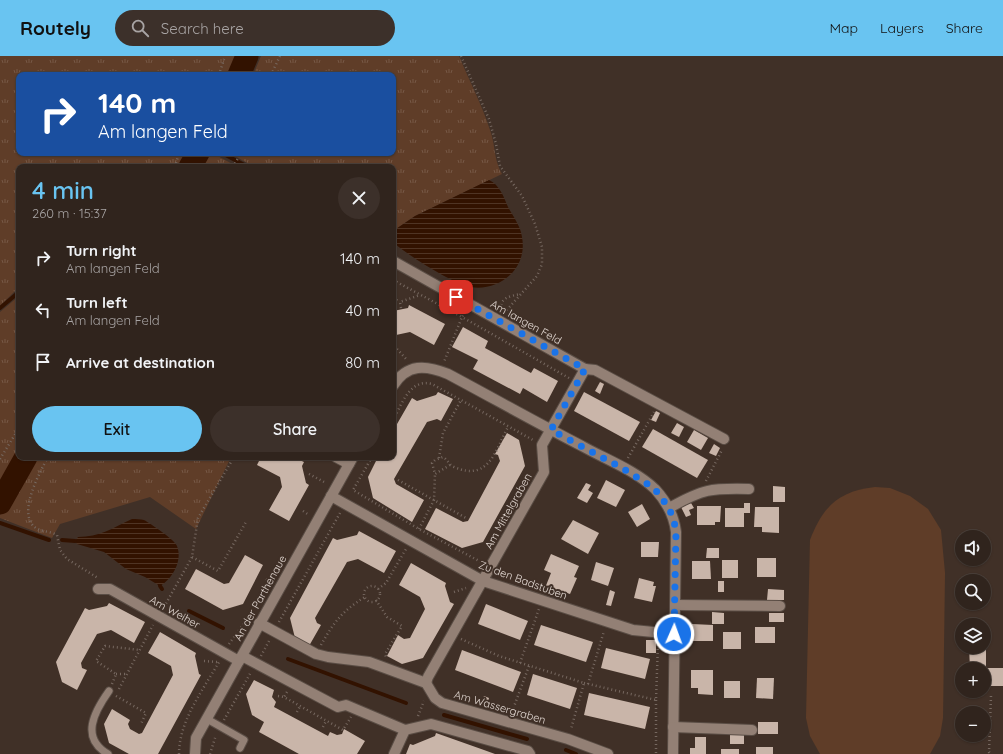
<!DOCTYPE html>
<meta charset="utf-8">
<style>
body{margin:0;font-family:Quicksand,sans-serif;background:#3c302a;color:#f1f3f6;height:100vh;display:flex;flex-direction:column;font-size:15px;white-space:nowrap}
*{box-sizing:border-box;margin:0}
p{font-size:13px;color:#a8a4a4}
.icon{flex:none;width:22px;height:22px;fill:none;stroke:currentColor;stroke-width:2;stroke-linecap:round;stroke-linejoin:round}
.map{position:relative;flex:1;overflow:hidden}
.details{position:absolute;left:16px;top:108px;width:380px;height:296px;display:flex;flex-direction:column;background:#30241d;border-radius:8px;box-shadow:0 1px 3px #0004,0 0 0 1px #4b413b}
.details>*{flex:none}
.hud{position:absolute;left:16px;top:16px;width:380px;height:84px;border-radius:8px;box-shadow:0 1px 3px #0004,0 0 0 1px #4b413b;background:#1a4fa0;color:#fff;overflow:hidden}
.buttons{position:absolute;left:955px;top:474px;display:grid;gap:8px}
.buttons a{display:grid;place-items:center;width:36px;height:36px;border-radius:50%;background:#30241d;box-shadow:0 1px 3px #0004,0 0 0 1px #4b413b;font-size:20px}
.pin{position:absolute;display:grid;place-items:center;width:34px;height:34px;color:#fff;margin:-17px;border-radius:8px;box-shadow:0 2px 6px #0006}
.me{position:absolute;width:44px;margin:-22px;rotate:2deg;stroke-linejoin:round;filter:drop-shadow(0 0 3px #0008)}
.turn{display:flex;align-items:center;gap:14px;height:84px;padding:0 16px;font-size:18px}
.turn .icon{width:52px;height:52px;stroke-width:2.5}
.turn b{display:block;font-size:28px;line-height:34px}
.round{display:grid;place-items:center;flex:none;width:42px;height:42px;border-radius:21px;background:#3c302a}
.headline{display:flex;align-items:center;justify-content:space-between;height:68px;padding:0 16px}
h1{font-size:24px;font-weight:600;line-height:30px;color:#69c4f1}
.primary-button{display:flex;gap:8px;margin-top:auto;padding:8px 16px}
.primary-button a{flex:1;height:46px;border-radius:24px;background:#69c4f1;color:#111;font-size:16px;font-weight:600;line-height:46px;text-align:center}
.primary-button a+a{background:#3c302a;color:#f1f3f6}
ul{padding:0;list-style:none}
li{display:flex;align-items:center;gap:12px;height:52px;padding:0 16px}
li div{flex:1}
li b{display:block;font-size:15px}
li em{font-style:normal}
header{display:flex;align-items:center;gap:24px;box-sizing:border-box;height:56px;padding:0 20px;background:#69c4f1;color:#111}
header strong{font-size:19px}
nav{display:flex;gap:22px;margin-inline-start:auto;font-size:14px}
.search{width:280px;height:36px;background:#3c302a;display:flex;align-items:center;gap:10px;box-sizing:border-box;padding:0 14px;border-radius:22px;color:#a8a4a4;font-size:15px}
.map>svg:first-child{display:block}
.grass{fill:url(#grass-tufts)}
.park{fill:#5f3d28}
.water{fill:url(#water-rules)}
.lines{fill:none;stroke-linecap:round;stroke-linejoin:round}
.stream{stroke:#321200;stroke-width:4}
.river{stroke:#321200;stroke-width:23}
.building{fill:#c9b5a9}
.service-casing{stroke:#5a4d45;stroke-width:9}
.minor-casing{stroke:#5a4d45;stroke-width:12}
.path{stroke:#766860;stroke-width:2.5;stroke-dasharray:1 3;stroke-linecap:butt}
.service{stroke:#938075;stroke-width:7}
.minor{stroke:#938075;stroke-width:10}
.route{stroke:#1a73e8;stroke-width:7;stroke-dasharray:0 12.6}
.labels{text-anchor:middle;stroke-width:4;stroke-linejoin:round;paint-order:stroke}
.street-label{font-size:11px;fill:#e0d6d0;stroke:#403027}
</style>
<header>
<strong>Routely</strong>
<div class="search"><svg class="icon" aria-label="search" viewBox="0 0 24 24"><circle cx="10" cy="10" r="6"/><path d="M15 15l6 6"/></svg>Search here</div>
<nav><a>Map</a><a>Layers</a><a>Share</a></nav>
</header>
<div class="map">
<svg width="1003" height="698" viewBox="0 0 1003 698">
<defs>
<pattern id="grass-tufts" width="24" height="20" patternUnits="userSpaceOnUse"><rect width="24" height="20" fill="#5f3d28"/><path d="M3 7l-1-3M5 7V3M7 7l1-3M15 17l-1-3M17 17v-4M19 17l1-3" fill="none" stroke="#765846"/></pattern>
<pattern id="water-rules" width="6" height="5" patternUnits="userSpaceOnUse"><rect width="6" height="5" fill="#321200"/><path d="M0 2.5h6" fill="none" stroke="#4f3424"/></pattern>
</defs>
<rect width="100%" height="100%" fill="#403027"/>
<g class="grass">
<path d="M0,0h243l-10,19h-214v78h173l-7,14h-166v120l-19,19z"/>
<path d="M261,0h198c10,24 23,49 31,74 6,17 3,27 12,44l-87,42 -22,15v-64h-138l-26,-14h164v-78h-140z"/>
<path d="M204,97h8l26,14h-42z"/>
<path d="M19,240v161l-19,32v-177z"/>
<path d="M32,401h199l-35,72 -46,-32 -90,27 -8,14 -52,-20v-3z"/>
</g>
<path class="park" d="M875,431l15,1 20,8 18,13 13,21 4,43 -2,145 -3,18 -10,18h-110l-10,-18 -4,-18 4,-178c13,-34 29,-49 65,-53z"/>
<g class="water">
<path d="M489,124c10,4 15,17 19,27 5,9 13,20 14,30 6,32 -23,55 -52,50 -18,-4 -63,-32 -77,-45v-11l22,-15z"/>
<path d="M132,463c4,0 9,0 12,1 7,4 30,19 33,26 6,15 -5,33 -17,40l-15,-9 -19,-8 -22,-17 -27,-8 -2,-3 3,-4c21,0 35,-9 54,-18z"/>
</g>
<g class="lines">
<g class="stream">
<path d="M222,97l26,14"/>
<path d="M0,252l19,-16"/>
<path d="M0,467l49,17"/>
<path d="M62,484l13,1"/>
<path d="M160,530l2,3"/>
<path d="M189,555l34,17"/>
<path d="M288,603l118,44"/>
<path d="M444,659l83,24"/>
<path d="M566,694l10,4"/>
</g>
<g class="river">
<path d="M239,19l8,-19"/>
<path d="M190,111l8,-14"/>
<path d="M0,447l26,-46"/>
</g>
</g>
<g class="building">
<path d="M409,249l36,19 -11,21 -24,-13 -14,3 -3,7v-31l15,-3z"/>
<path d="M463,271l25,14 -3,7 46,25 3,-5 24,13 -11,21 -24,-14 -3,6 -47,-25 5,-9 -26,-13z"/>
<path d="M600,326l4,2 -4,10 -5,-3z"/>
<path d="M438,336l15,7 -12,22 -4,-2 -10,3 -33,57 2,5 28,16 -12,22 -39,-24 -5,-21 10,-20h15v-26l19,-33 5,3 19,-6z"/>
<path d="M584,336l56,30 -11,19 -55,-30z"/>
<path d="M656,355l4,2 -4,9 -5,-2z"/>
<path d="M677,367l7,4 -5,10 -8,-4z"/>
<path d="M653,373l55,31 -11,18 -55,-31z"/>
<path d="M694,374l14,8 -7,12 -14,-8z"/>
<path d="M507,377l12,7 6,26 -42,76 -21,6 -37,-19 11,-21 27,14 5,-1 32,-60 -2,-6 -3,-1z"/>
<path d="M714,388l6,4 -4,8 -7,-3z"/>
<path d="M261,401h32l11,5 -2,4 4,17 3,2 -20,36 -20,-11 13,-23 -2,-10 -23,-12z"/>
<path d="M606,424l19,10 -9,17 -19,-9z"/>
<path d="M586,427l5,2 -3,5 5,3 -6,10 -10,-5z"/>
<path d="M773,430l12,1v15h-12z"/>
<path d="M691,447l3,5 -5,2 2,5 -5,2 -5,-10z"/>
<path d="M744,447h6v10h-6v14h-19v-19h19z"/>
<path d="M642,448l8,15 -13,8 -9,-15z"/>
<path d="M697,450h24l-1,16h-5v3h-18z"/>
<path d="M755,451h24v26l-17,-1v-5h-8z"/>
<path d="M573,464l26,13 -11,21 -27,-15z"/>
<path d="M359,475l37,20 -12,22 -26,-14 -11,3 -32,56 2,5 4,2 -12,21 -14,-8 -5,-20 43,-80 4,2 20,-5z"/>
<path d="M641,486h18l-1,15h-17z"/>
<path d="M707,492h12v10h-13z"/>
<path d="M551,498l28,12 -5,11 3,1 -7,16 -3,-1 -2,3 -20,-8 6,-15 -7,-3z"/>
<path d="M245,499l18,10 -20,39 -20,6 -38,-21 11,-20 28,15 5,-1z"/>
<rect x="757" y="502" width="19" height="19"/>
<rect x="722" y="504" width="16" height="18"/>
<path d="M692,505h18l1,18h-19z"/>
<path d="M596,506l18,6 -6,18 -17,-6z"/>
<path d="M411,507l35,20 -1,3 5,16 4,2 -31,54 -21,6 -15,-8 11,-21 6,4 6,-1 15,-29 -5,-12 -21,-12z"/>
<path d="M639,522l15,4 -1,4h3l-4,16 -18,-4z"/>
<rect x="718" y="525" width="6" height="11"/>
<path d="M768,533l16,1v10h-17z"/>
<path d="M610,534l5,2 -4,14 -5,-1z"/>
<path d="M109,547l36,19 -11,21 -23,-13 -14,4 -16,29 1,5 5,2 -10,20 -15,-8 -6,-20 29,-54 4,2 18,-4z"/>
<path d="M486,548l42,17 -8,19 -42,-16z"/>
<path d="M712,556l12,1v11h-12z"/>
<rect x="769" y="557" width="15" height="9"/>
<path d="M692,568l21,1v16h-21z"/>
<path d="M541,569l52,17 -7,20 -52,-17z"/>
<path d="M984,570h2v42h17v18h-19v-17h-14l-1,-22h15z"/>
<rect x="755" y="571" width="20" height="16"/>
<path d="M160,576l36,21 -1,3 4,18 2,1 -43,79h-29l-20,-11 -5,-19 8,-15 18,11 -2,4 2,5 9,5 3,-1 31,-58 -2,-9 -23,-13z"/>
<rect x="723" y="576" width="18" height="17"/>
<rect x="646" y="584" width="10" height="13"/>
<path d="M606,592l44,11 -5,20 -44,-11z"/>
<path d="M462,594l59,22 -8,20 -58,-22z"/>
<path d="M691,614h22v25l-15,-1v-6h-7z"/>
<path d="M533,618l44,14 -7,21 -43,-14z"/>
<path d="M757,622h17l-1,21 -17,-1z"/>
<path d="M254,624l20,10 -2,7 4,5 -2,5 54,29 2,-4 7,3 5,-1 2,-5 21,12 -8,13h-58l-40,-22 5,-10 -12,-7 -6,-21z"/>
<rect x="724" y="625" width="16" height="17"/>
<path d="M589,637l61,14 -5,22 -61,-14z"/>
<path d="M484,640l5,2 -2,7 -6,-2z"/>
<rect x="758" y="666" width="20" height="12"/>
<path d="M436,677l48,17 11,4h-89l4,-10 3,1 22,-9z"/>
<rect x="730" y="678" width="14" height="10"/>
<path d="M695,681h11v17h-16v-6h5z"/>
<rect x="756" y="691" width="17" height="7"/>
<rect x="721" y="693" width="18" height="5"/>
</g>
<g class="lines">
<g class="service-casing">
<g id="service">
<path d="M207,663l37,21 -4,8"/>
<path d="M108,698c-28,-16 -14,-42 1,-63"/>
</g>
</g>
<g class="minor-casing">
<g id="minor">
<path d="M393,205l192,108 -43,76 2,27 -116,205 -2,6"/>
<path d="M585,313l10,1 129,69"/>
<path d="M393,330c14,-23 33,-21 55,-12 45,24 89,49 134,72 23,13 53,24 73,43 12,13 19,26 21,43l-3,222"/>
<path d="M336,401l13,7"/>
<path d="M331,440l152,85 150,49 41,4"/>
<path d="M669,452c34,-19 41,-20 80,-19"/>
<path d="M98,533h12l129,72"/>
<path d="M675,549l105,1"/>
<path d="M259,567l57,31 12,3 41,5 57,21 9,15 7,5 126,36 40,15"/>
<path d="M242,600l96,51 8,-2 59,25 26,-6 97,27 2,3"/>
<path d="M673,671l79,3"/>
<path d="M195,698l1,-16 157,-281"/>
<path d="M394,698l11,-24"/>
</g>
</g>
<g class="path">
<path d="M461,0l28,63 7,25 4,22 22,30 13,28 7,23v17l-5,12 -32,36"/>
<path d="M219,19l6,-19"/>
<path d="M271,19l9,-19"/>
<path d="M175,111l4,-14"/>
<path d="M233,111l8,-14"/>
<path d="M393,224l69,37 -18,45"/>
<path d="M393,242l7,4"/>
<path d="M401,252l-1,-6 20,-7"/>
<path d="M501,253c-1,-12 10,-13 20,-15"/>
<path d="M465,256l-3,5 107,61"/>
<path d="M397,293l10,11"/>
<path d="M393,364c9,-16 17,-42 39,-36l101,56"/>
<path d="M48,401c-8,15 -32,58 -12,71 6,4 14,3 21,7l3,15 7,9 31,19"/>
<path d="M372,401l-19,33 66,39 62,33"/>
<path d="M439,402l4,-25 18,-33"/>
<path d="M628,402l26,-46"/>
<path d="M0,403l19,-31"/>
<path d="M450,409l-15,9 -3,-11 3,-3 8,-3c5,3 6,8 11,10 35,15 41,-16 54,-40"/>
<path d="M309,418l17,9"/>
<path d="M398,424l68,38"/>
<path d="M706,425l16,-31"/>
<path d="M303,455l6,4"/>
<path d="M419,473l15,-29 1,-26"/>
<path d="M192,501l26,14 28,-49"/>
<path d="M266,523l5,3"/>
<circle cx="372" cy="538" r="8"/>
<path d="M378,533l8,-6 20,-34"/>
<path d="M454,536l12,-4"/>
<path d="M376,544l11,17 15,9 -17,28 1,3"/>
<path d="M164,551l28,-50 6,-39 36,-61"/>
<path d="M279,566l61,-109"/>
<path d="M461,583l38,17 85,27 -13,46"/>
<path d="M229,588l22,-30"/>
<path d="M321,589c13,-23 21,-34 44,-48"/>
<path d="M261,600l8,-15"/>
<path d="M204,605l13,1"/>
<path d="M520,607l19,-54"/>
<path d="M116,618h11"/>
<path d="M584,627l72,17 2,-57"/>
<path d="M112,628l4,-10 -20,-13 9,-15 35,4"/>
<path d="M588,628l16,-53"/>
<path d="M119,633l34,-64"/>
<path d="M287,636l-3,5 59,33 8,-13"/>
<path d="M116,640l30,17 -5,11"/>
<path d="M278,640l6,1"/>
<path d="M991,640l-2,56 2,2"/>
<path d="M656,644v54"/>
<path d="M297,656l3,-6"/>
<path d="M512,656l17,-46"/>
<path d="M418,660l6,-15"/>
<path d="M224,664l27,-48"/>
<path d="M323,671l3,-6"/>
<path d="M179,698c0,-33 24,-64 40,-92"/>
<path d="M210,698l6,-19"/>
</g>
<use href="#service" class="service"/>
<use href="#minor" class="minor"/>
</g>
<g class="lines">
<path class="route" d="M456,241l129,72 -34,61 71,38 32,20 15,20 5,13 2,11 -2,102"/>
</g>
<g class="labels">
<g class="street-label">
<text transform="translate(526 266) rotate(29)" y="4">Am langen Feld</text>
<text transform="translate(508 455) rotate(-61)" y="4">Am Mittelgraben</text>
<text transform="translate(523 524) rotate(20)" y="4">Zu den Badstuben</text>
<text transform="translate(260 542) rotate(-61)" y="4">An der Parthenaue</text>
<text transform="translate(175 556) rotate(29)" y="4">Am Weiher</text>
<text transform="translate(500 651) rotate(16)" y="4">Am Wassergraben</text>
</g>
</g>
</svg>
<div class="buttons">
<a><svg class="icon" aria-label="sound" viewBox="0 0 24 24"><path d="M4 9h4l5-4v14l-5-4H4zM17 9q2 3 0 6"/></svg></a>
<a><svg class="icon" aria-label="search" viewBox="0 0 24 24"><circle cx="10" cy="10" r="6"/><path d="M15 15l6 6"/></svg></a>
<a><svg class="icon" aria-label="layers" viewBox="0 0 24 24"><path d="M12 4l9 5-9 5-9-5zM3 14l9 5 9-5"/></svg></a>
<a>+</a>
<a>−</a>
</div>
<div class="pin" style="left:456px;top:241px;background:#d93025"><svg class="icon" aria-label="arrive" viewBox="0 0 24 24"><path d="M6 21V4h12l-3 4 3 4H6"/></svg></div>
<svg class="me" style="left:674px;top:578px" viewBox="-20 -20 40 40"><circle r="17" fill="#1a73e8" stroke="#fff" stroke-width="3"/><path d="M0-11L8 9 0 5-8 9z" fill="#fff"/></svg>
<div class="hud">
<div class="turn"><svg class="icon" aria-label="right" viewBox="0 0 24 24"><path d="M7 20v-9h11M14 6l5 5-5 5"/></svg><div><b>140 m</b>Am langen Feld</div></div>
</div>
<section class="details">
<div class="headline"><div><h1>4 min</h1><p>260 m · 15:37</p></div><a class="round"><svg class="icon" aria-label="close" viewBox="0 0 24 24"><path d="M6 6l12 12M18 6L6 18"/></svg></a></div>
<ul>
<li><svg class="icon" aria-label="right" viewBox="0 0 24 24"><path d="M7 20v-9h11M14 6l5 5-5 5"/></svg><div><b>Turn right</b><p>Am langen Feld</p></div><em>140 m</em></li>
<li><svg class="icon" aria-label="left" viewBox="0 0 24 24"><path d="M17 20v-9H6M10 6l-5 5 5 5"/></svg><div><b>Turn left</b><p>Am langen Feld</p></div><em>40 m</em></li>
<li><svg class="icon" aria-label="arrive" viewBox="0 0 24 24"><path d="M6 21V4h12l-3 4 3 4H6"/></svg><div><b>Arrive at destination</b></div><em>80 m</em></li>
</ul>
<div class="primary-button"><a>Exit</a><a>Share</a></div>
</section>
</div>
